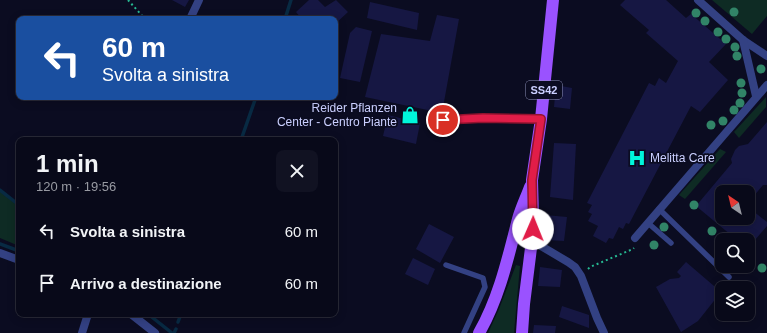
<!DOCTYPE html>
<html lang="it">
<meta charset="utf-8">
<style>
body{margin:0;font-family:Arial,sans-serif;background:#111222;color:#f1f3f6;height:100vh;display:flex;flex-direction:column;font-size:15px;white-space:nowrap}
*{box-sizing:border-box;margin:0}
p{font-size:13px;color:#989aa2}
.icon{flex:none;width:22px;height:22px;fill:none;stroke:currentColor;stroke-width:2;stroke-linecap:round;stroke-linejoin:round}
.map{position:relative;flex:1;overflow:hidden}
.sheet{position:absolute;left:16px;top:137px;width:322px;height:180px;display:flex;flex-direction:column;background:#080919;border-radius:8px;box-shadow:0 2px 10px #0003,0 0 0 1px #292a38}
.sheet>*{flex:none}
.banner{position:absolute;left:16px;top:16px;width:322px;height:84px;border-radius:8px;box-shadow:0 2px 10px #0003,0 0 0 1px #292a38;background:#1a4fa0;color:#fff;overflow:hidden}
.needle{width:26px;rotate:325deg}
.buttons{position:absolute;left:715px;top:185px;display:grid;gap:8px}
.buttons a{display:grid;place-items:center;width:40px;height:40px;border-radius:8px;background:#080919;box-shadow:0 2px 10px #0003,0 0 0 1px #292a38;font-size:20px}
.pin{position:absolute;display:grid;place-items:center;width:34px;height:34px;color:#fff;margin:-17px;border:2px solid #fff;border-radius:50%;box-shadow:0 1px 4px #0007}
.me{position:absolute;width:44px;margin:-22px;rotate:1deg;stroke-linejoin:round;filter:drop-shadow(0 0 3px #0008)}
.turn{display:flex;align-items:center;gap:14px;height:84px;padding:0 20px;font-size:18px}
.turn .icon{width:52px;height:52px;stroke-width:2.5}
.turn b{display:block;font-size:28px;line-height:34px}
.round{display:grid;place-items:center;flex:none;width:42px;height:42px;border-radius:8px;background:#111222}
.summary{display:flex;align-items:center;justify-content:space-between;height:68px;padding:0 20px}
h1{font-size:24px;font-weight:700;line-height:30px}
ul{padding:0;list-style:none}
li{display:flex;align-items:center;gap:12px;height:52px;padding:0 20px}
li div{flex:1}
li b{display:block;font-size:15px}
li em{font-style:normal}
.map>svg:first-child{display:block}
.green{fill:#0e2b24}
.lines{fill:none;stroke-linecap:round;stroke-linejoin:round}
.stream{stroke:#082a43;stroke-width:3.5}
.building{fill:#161743}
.path{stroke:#26b891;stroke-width:2;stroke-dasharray:2 3;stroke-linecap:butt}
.lane{stroke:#334183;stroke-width:5.5}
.street{stroke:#334183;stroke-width:8}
.primary{stroke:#9a52ff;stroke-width:12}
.tree{fill:#318467}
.route-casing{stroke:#92132f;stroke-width:10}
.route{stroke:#e11d48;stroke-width:7}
.labels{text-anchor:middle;stroke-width:3.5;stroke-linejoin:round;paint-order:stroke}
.shield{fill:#0b0c21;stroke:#9195bc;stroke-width:1}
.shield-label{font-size:11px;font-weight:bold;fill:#cbd0ff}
.poi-label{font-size:12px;fill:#cbd0ff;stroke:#0b0c21;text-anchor:end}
</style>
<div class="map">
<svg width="767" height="333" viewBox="0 0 767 333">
<rect width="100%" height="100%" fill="#0b0c21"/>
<g class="green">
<path d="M712,0h55v16l-15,18z"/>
<path d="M766,97v10l-27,31 -5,-6z"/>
<path d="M720,149l6,3 -41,47 -6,-4z"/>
<path d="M0,190l19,16v40l-19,-8z"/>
<path d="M516,265l4,1 -6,67h-26l11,-24z"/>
</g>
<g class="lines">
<g class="stream">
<path d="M285,19l6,-19"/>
<path d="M241,140l15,-43"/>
<path d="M0,190l19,15"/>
<path d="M0,244l19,7"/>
<path d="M148,314l24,19"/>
<path d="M178,322l3,-8"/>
<path d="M174,333l2,-4"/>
</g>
</g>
<g class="building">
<path d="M172,0h17l-4,7z"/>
<path d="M309,0h9l7,7 11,-7 12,12 -13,12v-5h-16l-2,-2 -2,2h-13l-6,-7z"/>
<path d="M625,0h41l20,18 5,-4 35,30 -17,18 19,18 -28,32 -9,-6 -62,118 -3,-1 -3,6 -4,-2 -6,12 -4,-1 -3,5 -13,-7 5,-10 -10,-5 4,-7 -4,-2 4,-7 -5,-2 62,-120 6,3 4,-8 7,5 12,-22 -32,-28 3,-3 -29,-25z"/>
<path d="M370,2l49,11 -2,17 -50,-12z"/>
<path d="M437,15l22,4 -17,94 -77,-16 16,-63 49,7z"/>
<path d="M356,27l16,4 -12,51 -20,-4 10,-45z"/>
<path d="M556,85l16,3 -2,21 -16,-2z"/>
<path d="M388,115l32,8 -4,21 -33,-8z"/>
<path d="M767,122v63h-4l-15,18v-11h-26v26h26v-11l19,15v4l-19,22v-8h-11l-41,-34 36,-43 -1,-4 4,-9 4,-4 9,-2z"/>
<path d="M554,143l22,1 -3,56 -23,-3z"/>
<path d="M545,215l22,2 -3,24 -18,-1 1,-8h-4z"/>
<path d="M429,224l25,13 -14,26 -24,-14z"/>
<path d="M413,258l22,11 -7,16 -23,-11z"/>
<path d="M686,262l35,30 -23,29 -17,11 -25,-45 14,-8 9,-1 2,-2 -4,-4z"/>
<path d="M540,267l22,3 -2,17 -22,-1z"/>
<path d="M562,306l27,9v13l-30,-11z"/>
<path d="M534,325l22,1 -1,7h-22z"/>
</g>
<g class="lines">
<g class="path">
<path d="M128,0l17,19"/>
<path d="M588,269l2,-2 43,-18 1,-1"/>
</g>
<g class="lane">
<path d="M430,122l25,-3h86"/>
<path d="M659,209l70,68"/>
<path d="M648,223l23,20"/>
<path d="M446,265l37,13 2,9 -21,46"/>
</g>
<g class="street">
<path d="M698,0l45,40 24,16"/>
<path d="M190,19l9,-19"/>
<path d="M743,40l13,56"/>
<path d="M635,238l132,-153"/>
<path d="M541,246l27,16 7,5 6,9 16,42 7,15"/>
<path d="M0,253l19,7"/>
<path d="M131,314l24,19"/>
<path d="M82,333l6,-19"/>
</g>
<g class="primary">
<path d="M479,333c20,-35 29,-75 39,-114 3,-11 8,-21 12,-32"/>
<path d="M522,333l2,-29 8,-64 1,-23 -1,-37 9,-61 12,-119"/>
</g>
</g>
<g class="tree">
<circle cx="734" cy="12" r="4.5"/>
<circle cx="696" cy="13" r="4.5"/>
<circle cx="705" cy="21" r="4.5"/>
<circle cx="718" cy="32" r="4.5"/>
<circle cx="726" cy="39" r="4.5"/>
<circle cx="735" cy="47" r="4.5"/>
<circle cx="737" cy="56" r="4.5"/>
<circle cx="761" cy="69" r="4.5"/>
<circle cx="741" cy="83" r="4.5"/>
<circle cx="742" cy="93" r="4.5"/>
<circle cx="740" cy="103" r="4.5"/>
<circle cx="734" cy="110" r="4.5"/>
<circle cx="723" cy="121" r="4.5"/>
<circle cx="711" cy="125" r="4.5"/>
<circle cx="694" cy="205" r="4.5"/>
<circle cx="664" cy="227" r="4.5"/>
<circle cx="712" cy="231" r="4.5"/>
<circle cx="654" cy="245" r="4.5"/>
<circle cx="762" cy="268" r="4.5"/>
</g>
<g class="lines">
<g class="route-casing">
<path id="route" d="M443,120l40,-2 58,1 -9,61 1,49"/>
</g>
<use href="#route" class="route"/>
</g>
<defs>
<g id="shop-bare" transform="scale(1.38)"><path d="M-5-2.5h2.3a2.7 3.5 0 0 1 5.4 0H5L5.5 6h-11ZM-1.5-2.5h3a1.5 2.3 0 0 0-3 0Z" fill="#00f6db" stroke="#0b0c21" stroke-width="2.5" paint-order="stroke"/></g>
<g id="hospital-bare" transform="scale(1.38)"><path d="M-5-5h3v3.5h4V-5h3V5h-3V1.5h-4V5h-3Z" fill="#00f6db" stroke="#0b0c21" stroke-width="2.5" paint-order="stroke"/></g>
</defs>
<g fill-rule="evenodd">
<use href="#shop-bare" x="410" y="115"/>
<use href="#hospital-bare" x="637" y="158"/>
</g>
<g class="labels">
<rect class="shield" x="526" y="81" width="36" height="18" rx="3"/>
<g class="shield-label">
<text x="544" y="94">SS42</text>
</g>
<g class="poi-label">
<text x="397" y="112">Reider Pflanzen<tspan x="397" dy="14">Center - Centro Piante</tspan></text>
<text x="650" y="162" text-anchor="start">Melitta Care</text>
</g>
</g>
</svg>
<div class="buttons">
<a><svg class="needle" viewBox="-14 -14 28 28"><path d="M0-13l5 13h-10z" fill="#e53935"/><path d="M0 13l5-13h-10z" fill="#989aa2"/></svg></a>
<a><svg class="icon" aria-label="search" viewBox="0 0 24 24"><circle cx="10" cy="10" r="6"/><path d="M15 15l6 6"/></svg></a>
<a><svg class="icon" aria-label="layers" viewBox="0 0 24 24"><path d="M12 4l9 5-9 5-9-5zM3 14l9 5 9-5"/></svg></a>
</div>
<div class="pin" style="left:443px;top:120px;background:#d93025"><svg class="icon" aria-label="arrive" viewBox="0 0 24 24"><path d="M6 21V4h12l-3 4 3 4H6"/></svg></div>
<svg class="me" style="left:533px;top:229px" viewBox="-20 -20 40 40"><circle r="19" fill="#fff"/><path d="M0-13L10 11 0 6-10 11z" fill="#e11d48"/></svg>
<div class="banner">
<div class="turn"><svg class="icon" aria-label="left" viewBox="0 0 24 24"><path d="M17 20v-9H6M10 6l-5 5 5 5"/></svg><div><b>60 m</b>Svolta a sinistra</div></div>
</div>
<section class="sheet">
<div class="summary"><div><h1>1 min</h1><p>120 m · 19:56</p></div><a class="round"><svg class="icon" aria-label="close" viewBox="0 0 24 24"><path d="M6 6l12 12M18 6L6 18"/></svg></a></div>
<ul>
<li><svg class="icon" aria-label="left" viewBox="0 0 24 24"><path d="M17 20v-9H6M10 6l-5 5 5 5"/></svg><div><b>Svolta a sinistra</b></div><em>60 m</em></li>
<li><svg class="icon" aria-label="arrive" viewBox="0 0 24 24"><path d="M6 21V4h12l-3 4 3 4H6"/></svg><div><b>Arrivo a destinazione</b></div><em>60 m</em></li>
</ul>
</section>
</div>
